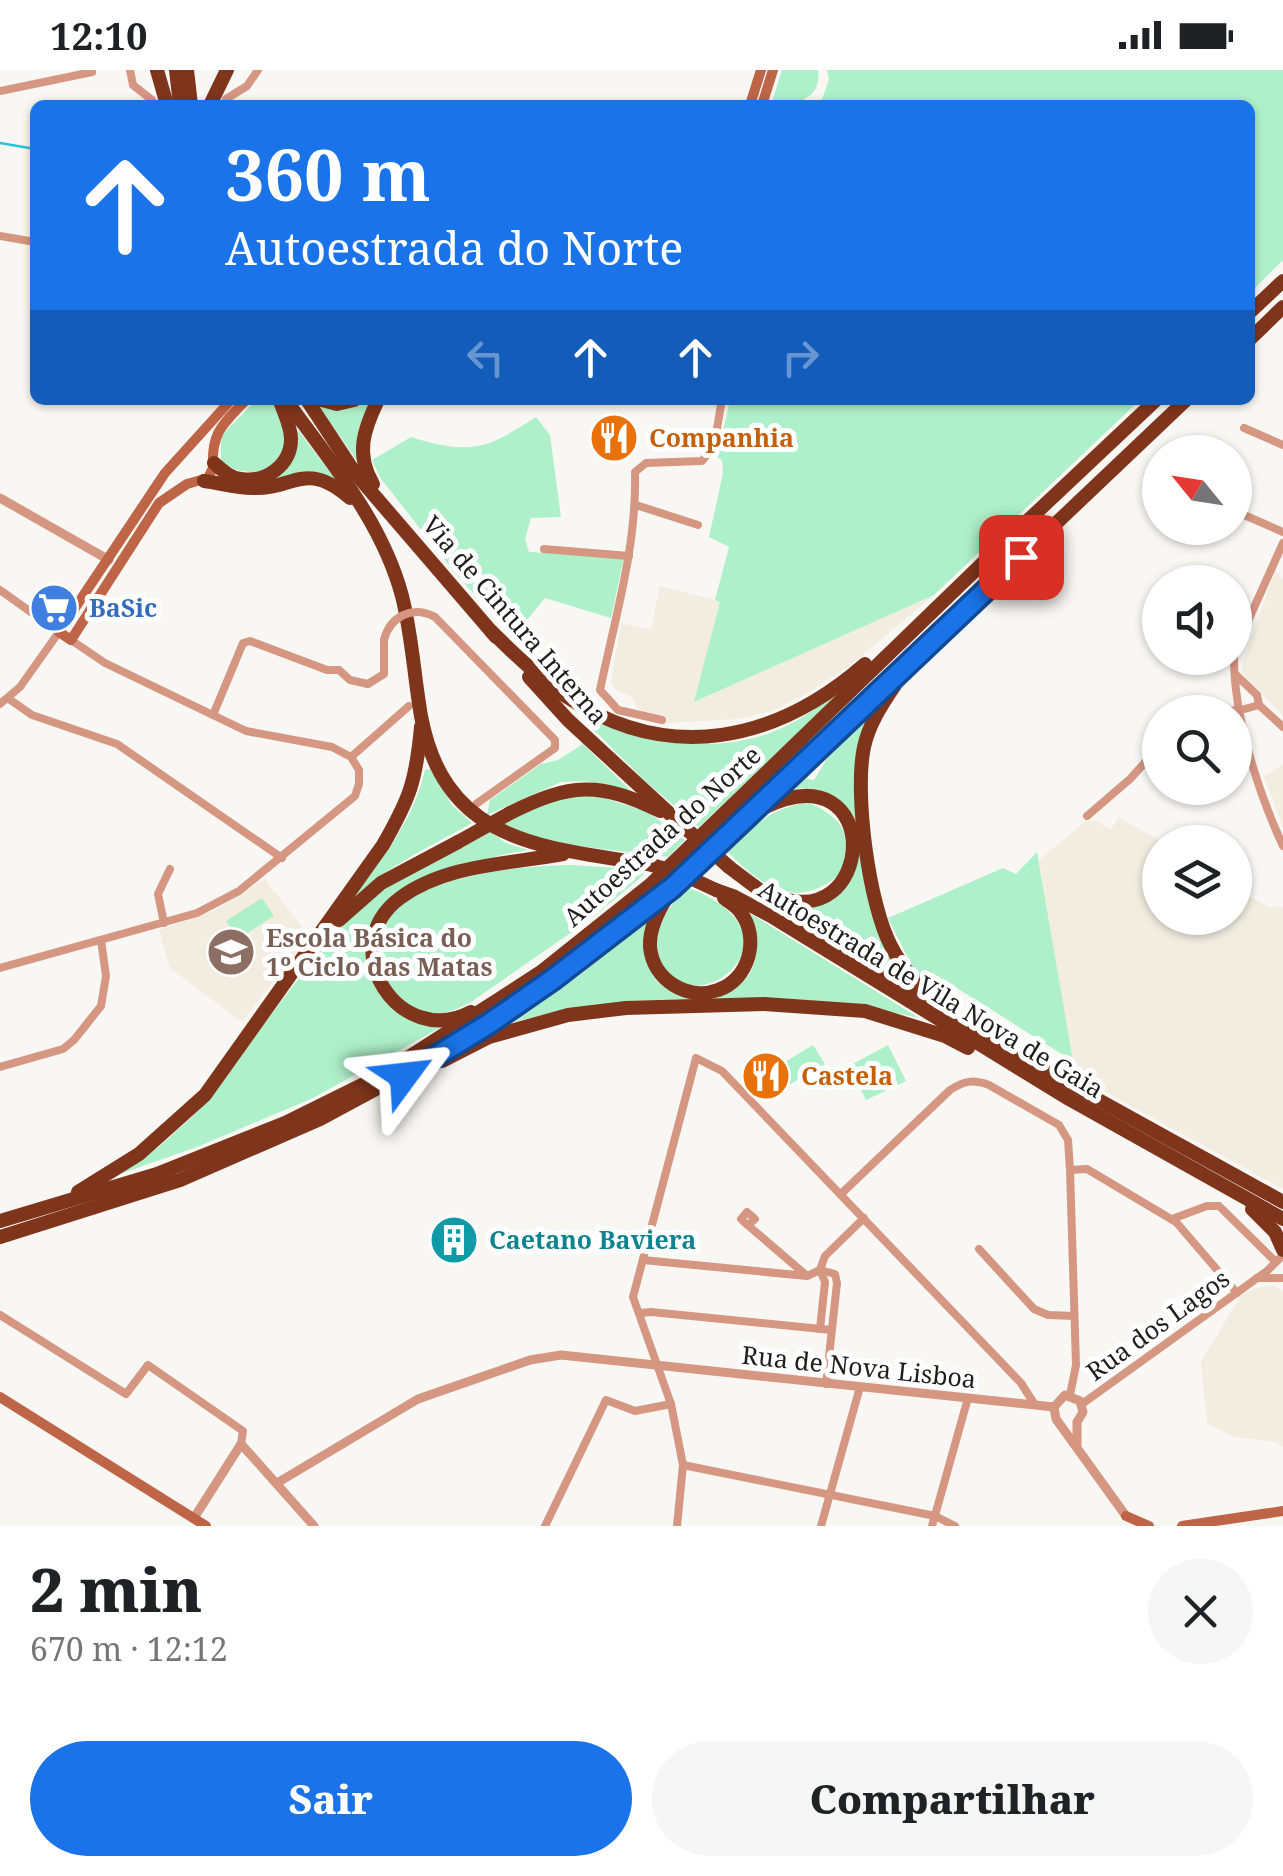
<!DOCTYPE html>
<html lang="pt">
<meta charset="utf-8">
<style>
body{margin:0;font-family:"Noto Serif",serif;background:#f6f6f6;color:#202124;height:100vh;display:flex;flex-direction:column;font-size:38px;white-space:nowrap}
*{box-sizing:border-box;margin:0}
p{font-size:32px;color:#757577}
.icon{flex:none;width:55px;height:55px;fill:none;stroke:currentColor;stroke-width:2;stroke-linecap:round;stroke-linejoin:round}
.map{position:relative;height:1456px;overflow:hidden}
.details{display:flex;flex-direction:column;background:#fff;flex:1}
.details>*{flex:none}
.banner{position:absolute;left:30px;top:30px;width:1225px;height:305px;border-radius:15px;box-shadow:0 2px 8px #0004;background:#1a73e8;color:#fff;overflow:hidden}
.needle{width:65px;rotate:300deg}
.controls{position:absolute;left:1142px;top:365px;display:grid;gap:20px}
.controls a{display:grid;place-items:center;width:110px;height:110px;border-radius:50%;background:#fff;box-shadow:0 2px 8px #0004;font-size:50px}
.pin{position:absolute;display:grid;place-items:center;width:85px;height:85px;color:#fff;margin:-42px;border-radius:20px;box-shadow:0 5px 15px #0006}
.me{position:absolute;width:110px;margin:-55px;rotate:60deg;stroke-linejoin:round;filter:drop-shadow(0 0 8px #0008)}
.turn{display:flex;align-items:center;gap:35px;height:210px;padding:0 30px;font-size:45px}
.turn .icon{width:130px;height:130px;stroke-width:2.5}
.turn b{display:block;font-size:70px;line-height:85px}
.lanes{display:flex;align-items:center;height:95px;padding:0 30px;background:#0003;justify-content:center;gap:50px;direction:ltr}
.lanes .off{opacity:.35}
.round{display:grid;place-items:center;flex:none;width:105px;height:105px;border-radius:52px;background:#f6f6f6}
.summary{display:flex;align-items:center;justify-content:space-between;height:170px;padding:0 30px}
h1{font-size:60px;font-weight:800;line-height:75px}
.button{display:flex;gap:20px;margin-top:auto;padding:20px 30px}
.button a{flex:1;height:115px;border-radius:60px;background:#1a73e8;color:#fff;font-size:40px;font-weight:800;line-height:115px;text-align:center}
.button a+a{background:#f6f6f6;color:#202124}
.status{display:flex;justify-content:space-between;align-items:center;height:70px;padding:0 50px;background:#fff;direction:ltr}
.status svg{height:28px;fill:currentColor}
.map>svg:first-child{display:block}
.built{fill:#f2ece1}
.green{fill:#aef0ca}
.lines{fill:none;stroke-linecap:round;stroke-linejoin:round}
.stream{stroke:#27c5d3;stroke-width:2.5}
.minor{stroke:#d59682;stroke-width:8}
.tertiary{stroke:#d59682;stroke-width:9}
.secondary{stroke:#be6447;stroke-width:10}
.motorway{stroke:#7f351c;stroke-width:14}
.minor-bridge{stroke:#d59682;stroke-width:8}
.motorway-bridge{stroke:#7f351c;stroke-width:14}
.route-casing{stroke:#114b97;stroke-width:25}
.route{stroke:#1a73e8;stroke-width:18}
.labels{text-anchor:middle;stroke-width:10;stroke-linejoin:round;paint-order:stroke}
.food-label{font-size:25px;font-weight:bold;fill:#c56008;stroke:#fff;text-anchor:start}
.shop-label{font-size:25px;font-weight:bold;fill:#366cbe;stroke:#fff;text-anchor:start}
.street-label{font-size:25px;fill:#1f1e1d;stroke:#fff}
.education-label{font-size:25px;font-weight:bold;fill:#785e54;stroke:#fff;text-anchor:start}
.culture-label{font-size:25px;font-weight:bold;fill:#0d838f;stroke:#fff;text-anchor:start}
</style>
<div class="status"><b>12:10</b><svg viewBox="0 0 49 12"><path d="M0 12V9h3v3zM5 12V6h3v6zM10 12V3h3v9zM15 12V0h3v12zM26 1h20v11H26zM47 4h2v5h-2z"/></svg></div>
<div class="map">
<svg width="1283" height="1456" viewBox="0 0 1283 1456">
<rect width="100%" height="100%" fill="#f9f7f3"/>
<g class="built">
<path d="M1275,500l8,9v137l-40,-42 -2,-6z"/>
<path d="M660,516l60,15 -25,101 239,-107 -86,72 -47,30 -29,14 -33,8 -72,4 -1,-7 -23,-4 -6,-4 -5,-12 -15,-5 -6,-10 10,-58 30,7z"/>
<path d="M1283,694v64l-19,-52z"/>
<path d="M1119,747l43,25 -2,76h75v-31l35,21 8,-3 5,3v281l-209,-114 -35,-215 47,-39h11l14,8z"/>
<path d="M265,809l44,57 -67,86 -72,-54 -11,-38 55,-19z"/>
<path d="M1274,1216l9,5v156l-8,-5 -41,-5 -27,-14 -6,-61 41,-68 13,-6z"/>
</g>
<g class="green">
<path d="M782,0h36c4,30 -23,35 -47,35z"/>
<path d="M827,0h456v190l-33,33v-188h-439l11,-6 7,-19z"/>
<path d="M256,330h15c8,12 17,30 15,45 -7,33 -43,31 -65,18v-27z"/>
<path d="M363,330h7l-12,31 -1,30 -39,-56c18,5 29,6 45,-5z"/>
<path d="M730,330h410l-206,195 -240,107 26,-100 -5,-2 14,-53 -20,-10 14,-64 -1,-13 -5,-3z"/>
<path d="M536,347l14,18 11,82 -30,1 -6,21 4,13 95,5 -13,61 -66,-20 -32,39 -58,-64 -74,-94 -9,-19 39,-23c58,18 75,13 125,-20z"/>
<path d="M298,360l41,54 -69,-3z"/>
<path d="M847,616l-148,141 -54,-46 -78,-78c60,37 139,55 208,28 27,-11 49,-28 72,-45z"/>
<path d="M870,645l-11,28 12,158 39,81 -118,-75c99,-3 83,-136 -6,-117l25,-24 -4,13 7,1 13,-21z"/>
<path d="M583,674l49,48 -47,-11 -24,1 -74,33 3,-15 51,-36 17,-4z"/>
<path d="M430,699l22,36 20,18c-44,25 -93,46 -126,84 32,-43 67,-84 79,-137z"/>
<path d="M594,725l54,17 37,28 -17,17 -123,-15 -45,-16 55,-29z"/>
<path d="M810,733c37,18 40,31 32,69 -44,40 -79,16 -115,-21 28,-25 44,-45 83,-48z"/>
<path d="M490,762l16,11 22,7c-47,7 -81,21 -122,45 -8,5 -20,10 -26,17 -9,9 -13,23 -13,35 -2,46 32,79 76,79l-130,72 -116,49 -77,27 41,-29 33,-30 145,-189 50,-41z"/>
<path d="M1037,782l36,209 -140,-88 -9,4 -9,-5 -27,-54 115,-50 13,6z"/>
<path d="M570,795l49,3 26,6 -53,44 -121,84c-13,7 -29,14 -44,11 -11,-2 -19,-9 -27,-16 -31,-26 -26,-78 10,-99 44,-25 110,-32 160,-33z"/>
<path d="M687,817c135,53 -10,148 -29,68 -6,-27 11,-49 29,-68z"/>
<path d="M262,828l12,18 -36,23 -12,-18z"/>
<path d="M751,844l168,104 -51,-11 -313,5 -41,10 70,-50 64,-53c0,14 -3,33 1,47 9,29 33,27 58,25 9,-1 23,-1 30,-5 26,-16 20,-49 14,-72z"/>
<path d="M813,975l12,19 -41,24 -11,-19z"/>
<path d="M888,975l18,36 -40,19 -17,-34z"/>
</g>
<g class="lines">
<path class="stream" d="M0,73l35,6"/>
<g class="minor">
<path d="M130,0l3,15 19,15"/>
<path d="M0,21l92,-19"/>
<path d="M226,29l21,-13 11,-16"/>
<path d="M0,166l35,6"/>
<path d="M1244,358l39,17"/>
<path d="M636,435l62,20"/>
<path d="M1235,441l48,21"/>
<path d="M544,479l85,7"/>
<path d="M0,520l59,42 -39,55 -20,17"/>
<path d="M435,547l120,123v8l-79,56"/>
<path d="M1235,580l48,-107"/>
<path d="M1234,588c0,59 24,134 49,188"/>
<path d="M1235,604l22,21 2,10"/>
<path d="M9,629l23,16 85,29 165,114"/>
<path d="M1206,642l35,-2 18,-5 24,22"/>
<path d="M213,645l30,-72 7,-2 77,29h12l11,10 18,4 16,-10v-34"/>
<path d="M662,650l-44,-10 -18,-20c15,-72 37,-144 35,-218l11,-9 56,-2 12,-15 7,-41 -2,-5"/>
<path d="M351,687l58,-51"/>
<path d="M1087,746l43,-37 30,-33"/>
<path d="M164,853l-6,-29 12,-25"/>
<path d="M0,898l197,-55 42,-22 116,-95 4,-12v-14l-8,-13 -19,-10 -86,-16 -141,-68 -34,-23"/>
<path d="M0,997l63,-18 11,-9 27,-34 5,-30 -5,-36"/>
<path d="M1070,1100l17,-1 89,53 61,71"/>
<path d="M842,1123l108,-103c14,-9 23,-11 39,-5l70,40 9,15 2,30 6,195 -6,30"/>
<path d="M1172,1149l35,-13h12l57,56"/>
<path d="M748,1155l7,-6 -8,-7 -6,7 3,3 62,53"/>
<path d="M979,1179l55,60 14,6 26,1"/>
<path d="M643,1190l164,16 13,-6"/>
<path d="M820,1200l15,4 2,9 -11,101"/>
<path d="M820,1200l5,-14 39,-38"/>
<path d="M1257,1208h26"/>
<path d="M640,1243l11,-1 180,18"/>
<path d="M0,1245l126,79 22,-29 95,66 -2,13"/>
<path d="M820,1259l5,-47 -5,-12"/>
<path d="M1082,1334l185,-133 16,-16"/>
<path d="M683,1395l252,51 20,10"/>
<path d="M545,1456l61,-126 29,11 36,-7"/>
<path d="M677,1456l6,-61 -12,-61 -38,-107 63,-239 26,13 299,312 14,22"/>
<path d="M821,1456l39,-139"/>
<path d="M932,1456l36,-128"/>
</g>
<g class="tertiary">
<path d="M0,428l109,62"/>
<path d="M1054,1337l2,12 70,97"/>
<path d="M1054,1337l11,-12 15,6 3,11 -6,10v24"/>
<path d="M277,1413l141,-84 112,-39 31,-5 493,52"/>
<path d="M194,1448l47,-74 73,82"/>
</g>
<g class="secondary">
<path d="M750,35l11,-35"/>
<path d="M762,35l11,-35"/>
<path d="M231,330l-66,73 -106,159 12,8 88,-137 28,-19 21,-6 5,-10c-2,-35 9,-43 33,-68"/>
<path d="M0,1327l206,129"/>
<path d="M1126,1446l23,10"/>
<path d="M1182,1456l101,-15"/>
</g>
<g class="motorway">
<path d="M157,0l10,35"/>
<path d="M176,0l4,35"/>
<path d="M187,0l4,35"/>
<path d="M210,35l17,-35"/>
<path d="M1250,242l33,-31"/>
<path d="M1250,269l33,-32"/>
<path d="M286,330c44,61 96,121 116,196 10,39 12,80 19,120 24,128 122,131 227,148"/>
<path d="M307,330l48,73 141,164"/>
<path d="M322,330l15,4 17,-4"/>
<path d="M214,393c8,7 16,15 27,16 25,4 50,-14 50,-40 0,-13 -7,-26 -11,-38"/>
<path d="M204,411c16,2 32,7 48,7 42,2 53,-29 98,10"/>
<path d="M373,414c-18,-30 -9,-55 5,-84"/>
<path d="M491,561c24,24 48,47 76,66 103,68 210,44 298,-33"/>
<path d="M529,607l39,43 115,106"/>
<path d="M895,615c-13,19 -26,39 -31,62 -10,46 5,158 27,199 10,20 27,41 46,53"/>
<path d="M763,738c124,-61 113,134 8,86"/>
<path d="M510,743c60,-30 89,-32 150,-2"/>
<path d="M729,797c172,132 365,229 554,335"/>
<path d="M716,820l17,6 38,20 298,183 214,120"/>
<path d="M667,827c-9,15 -18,32 -17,50 3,33 37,54 68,43 31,-10 42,-52 23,-77 -4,-7 -11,-10 -17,-15"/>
<path d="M339,850l42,-37 77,-41"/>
<path d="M471,942c-71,38 -138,-64 -71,-114 46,-34 110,-34 163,-44"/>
<path d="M442,991l47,-24 79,-22 58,-7 138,-4 101,7 80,25 23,12"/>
<path d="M78,1122l61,-38 66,-59 178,-250c27,-47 33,-64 38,-118"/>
<path d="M1252,1139l23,23 8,18"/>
<path d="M0,1151l157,-47 128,-51 93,-46 163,-105 109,-87 337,-326 169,-159"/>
<path d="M0,1167l180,-57 140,-61 128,-69 104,-70 121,-93 513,-487"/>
</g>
<path class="minor-bridge" d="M384,570c6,-24 29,-35 51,-23"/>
<g class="motorway-bridge">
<path d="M683,756l46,41"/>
<path d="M458,772l52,-29"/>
<path d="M648,794l29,8 39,18"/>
</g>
</g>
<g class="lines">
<g class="route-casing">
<path id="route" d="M404,1006l86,-53 62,-43 121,-93 348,-330"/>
</g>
<use href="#route" class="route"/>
</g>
<defs>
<g id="restaurant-disc" transform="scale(2.5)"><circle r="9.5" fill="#e8710a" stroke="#fff"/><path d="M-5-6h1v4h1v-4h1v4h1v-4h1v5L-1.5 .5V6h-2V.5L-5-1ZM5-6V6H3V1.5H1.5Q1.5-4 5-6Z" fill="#fff"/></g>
<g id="supermarket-disc" transform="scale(2.5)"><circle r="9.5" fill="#3f7fe0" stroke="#fff"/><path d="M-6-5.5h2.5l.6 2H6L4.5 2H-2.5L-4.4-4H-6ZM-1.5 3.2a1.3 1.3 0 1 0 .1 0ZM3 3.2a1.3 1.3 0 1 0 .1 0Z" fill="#fff"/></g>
<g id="school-disc" transform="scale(2.5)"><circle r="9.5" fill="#8d6e63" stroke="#fff"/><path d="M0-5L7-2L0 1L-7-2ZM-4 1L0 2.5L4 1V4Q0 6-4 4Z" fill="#fff"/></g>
<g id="building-disc" transform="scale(2.5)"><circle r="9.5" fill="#0f9aa8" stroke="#fff"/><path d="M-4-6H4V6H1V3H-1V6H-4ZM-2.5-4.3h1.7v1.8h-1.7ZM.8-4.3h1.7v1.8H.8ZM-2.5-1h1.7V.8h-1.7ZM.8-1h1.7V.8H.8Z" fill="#fff"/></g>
</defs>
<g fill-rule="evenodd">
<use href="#restaurant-disc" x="614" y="368"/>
<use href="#supermarket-disc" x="54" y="538"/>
<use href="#school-disc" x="231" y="882"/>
<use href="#restaurant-disc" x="766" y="1006"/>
<use href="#building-disc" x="454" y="1170"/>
</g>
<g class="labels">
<g class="food-label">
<text x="649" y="377">Companhia</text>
<text x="801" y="1015">Castela</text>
</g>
<g class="shop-label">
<text x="89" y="547">BaSic</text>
</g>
<g class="street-label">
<text transform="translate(515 550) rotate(49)" y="9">Via de Cintura Interna</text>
<text transform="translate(662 766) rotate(-42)" y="9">Autoestrada do Norte</text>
<text transform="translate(931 919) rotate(31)" y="9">Autoestrada de Vila Nova de Gaia</text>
<text transform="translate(1158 1255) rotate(-36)" y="9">Rua dos Lagos</text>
<text transform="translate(859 1297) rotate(6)" y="9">Rua de Nova Lisboa</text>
</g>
<g class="education-label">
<text x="266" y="877">Escola Básica do<tspan x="266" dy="29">1º Ciclo das Matas</tspan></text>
</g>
<g class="culture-label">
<text x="489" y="1179">Caetano Baviera</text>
</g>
</g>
</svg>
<div class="controls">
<a><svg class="needle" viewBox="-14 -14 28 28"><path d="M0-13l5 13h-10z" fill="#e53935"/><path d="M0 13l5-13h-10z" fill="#757577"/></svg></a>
<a><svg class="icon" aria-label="sound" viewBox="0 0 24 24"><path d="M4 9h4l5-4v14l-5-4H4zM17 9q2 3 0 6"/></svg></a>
<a><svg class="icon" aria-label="search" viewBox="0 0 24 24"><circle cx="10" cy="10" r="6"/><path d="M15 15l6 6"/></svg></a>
<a><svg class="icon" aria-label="layers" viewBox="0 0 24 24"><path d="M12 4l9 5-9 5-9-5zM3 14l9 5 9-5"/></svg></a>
</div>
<div class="pin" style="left:1021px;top:487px;background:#d93025"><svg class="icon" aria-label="arrive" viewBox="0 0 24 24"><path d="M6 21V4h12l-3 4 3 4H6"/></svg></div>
<svg class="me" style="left:404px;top:1006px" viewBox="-20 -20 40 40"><path d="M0-17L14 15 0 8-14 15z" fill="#1a73e8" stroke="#fff" stroke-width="4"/></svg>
<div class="banner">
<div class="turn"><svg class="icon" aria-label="ahead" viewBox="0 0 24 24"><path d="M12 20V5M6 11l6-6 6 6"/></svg><div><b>360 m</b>Autoestrada do Norte</div></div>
<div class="lanes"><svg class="icon off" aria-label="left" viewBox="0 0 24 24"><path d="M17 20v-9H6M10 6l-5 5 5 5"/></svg><svg class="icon" aria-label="ahead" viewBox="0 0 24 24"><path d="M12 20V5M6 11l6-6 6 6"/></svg><svg class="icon" aria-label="ahead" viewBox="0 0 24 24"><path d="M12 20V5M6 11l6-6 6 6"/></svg><svg class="icon off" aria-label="right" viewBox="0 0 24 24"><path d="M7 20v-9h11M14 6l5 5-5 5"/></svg></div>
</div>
</div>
<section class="details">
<div class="summary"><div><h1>2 min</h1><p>670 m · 12:12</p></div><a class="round"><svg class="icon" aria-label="close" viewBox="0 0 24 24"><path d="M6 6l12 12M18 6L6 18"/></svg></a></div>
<div class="button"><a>Sair</a><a>Compartilhar</a></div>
</section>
